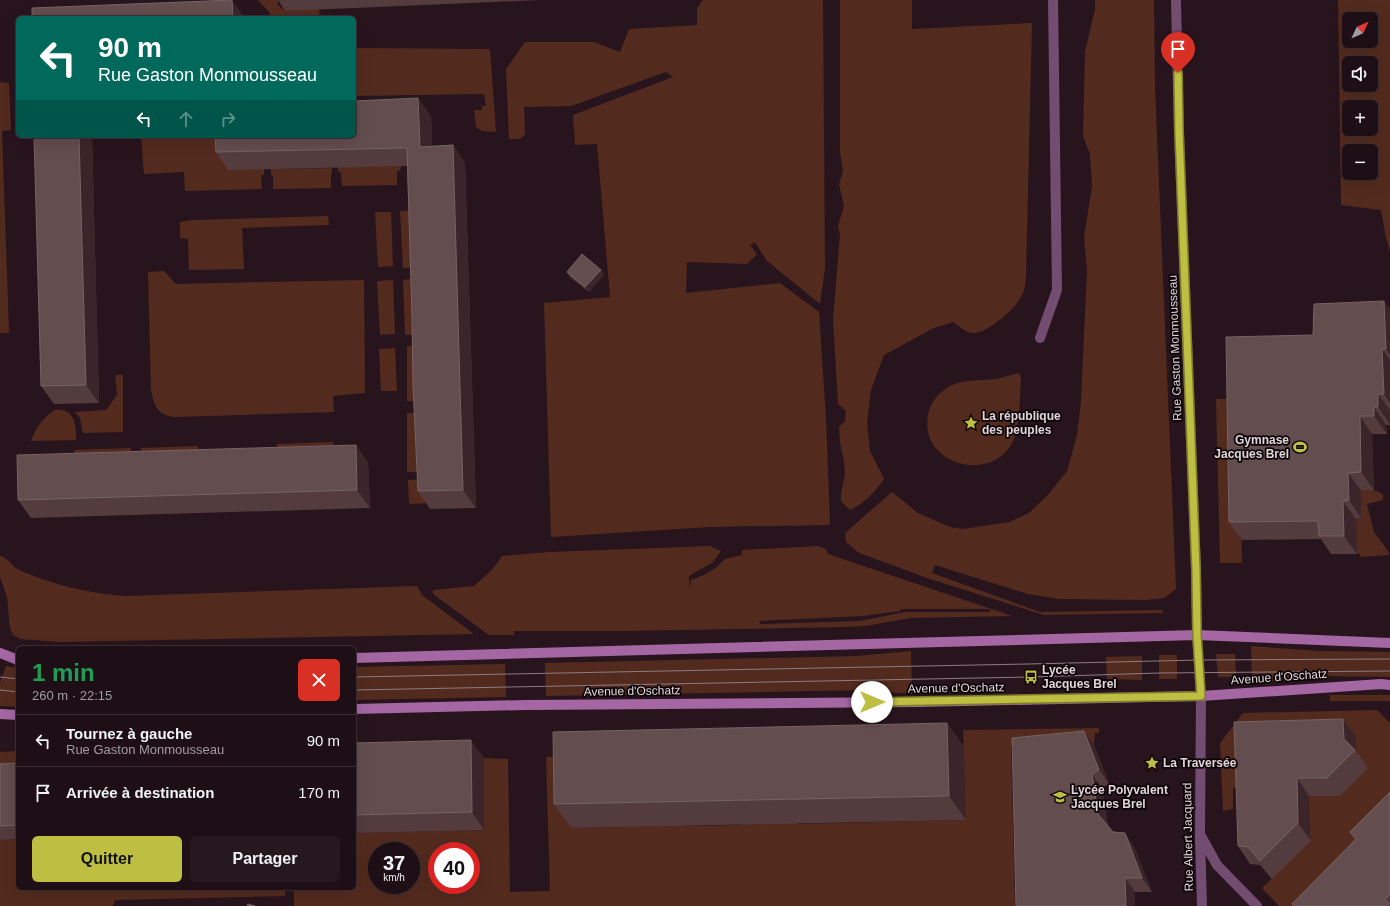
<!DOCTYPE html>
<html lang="fr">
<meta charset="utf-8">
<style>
body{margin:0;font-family:Helvetica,sans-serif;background:#26181f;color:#f1f3f6;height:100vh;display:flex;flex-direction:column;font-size:15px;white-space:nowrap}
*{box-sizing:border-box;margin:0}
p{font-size:13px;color:#a19ca1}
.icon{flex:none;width:22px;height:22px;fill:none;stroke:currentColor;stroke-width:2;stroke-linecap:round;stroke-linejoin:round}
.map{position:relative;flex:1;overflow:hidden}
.drawer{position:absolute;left:16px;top:646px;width:340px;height:244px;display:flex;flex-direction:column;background:#1e0f16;border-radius:6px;box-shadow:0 4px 16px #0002,0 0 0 1px #3c2f35}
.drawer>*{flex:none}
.top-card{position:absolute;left:16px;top:16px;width:340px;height:122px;border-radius:6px;box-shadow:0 4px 16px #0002,0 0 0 1px #3c2f35;background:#00695c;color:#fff;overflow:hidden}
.needle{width:26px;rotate:46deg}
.controls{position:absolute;left:1342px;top:12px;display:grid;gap:8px}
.controls a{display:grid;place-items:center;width:36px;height:36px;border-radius:6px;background:#1e0f16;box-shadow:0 4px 16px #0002,0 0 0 1px #3c2f35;font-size:20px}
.speed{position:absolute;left:368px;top:842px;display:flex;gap:8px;font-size:20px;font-weight:700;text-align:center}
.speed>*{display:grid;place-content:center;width:52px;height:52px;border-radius:50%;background:#1e0f16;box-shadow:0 4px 16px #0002,0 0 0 1px #3c2f35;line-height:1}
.speed small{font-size:10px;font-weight:400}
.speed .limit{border:6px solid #d22;background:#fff;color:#111}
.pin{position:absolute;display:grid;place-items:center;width:34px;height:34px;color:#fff;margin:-41px -17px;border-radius:50% 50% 50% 0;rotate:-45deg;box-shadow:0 0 4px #0007}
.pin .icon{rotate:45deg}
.me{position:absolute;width:44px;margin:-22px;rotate:90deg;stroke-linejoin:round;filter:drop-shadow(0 0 3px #0008)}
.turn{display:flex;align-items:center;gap:14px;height:84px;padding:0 16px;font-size:18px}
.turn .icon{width:52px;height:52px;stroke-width:2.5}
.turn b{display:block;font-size:28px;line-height:34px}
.lanes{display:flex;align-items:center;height:38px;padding:0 16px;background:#0003;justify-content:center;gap:20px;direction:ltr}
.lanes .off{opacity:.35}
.round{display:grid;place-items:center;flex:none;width:42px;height:42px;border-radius:6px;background:#26181f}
.head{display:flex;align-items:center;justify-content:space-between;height:68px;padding:0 16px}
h1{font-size:24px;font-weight:700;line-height:30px;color:#1e9e55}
.cta{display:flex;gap:8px;margin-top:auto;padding:8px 16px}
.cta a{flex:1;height:46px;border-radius:6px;background:#bebf42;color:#111;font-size:16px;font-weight:700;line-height:46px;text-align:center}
.cta a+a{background:#26181f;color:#f1f3f6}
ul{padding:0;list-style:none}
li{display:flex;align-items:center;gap:12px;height:52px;padding:0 16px;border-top:1px solid #3c2f35}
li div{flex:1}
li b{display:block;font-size:15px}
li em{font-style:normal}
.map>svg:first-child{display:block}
.green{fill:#532b1e;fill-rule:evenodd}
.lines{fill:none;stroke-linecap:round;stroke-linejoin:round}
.street{stroke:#724c71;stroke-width:10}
.secondary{stroke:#a467a3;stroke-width:10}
.tram{stroke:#8c7c83;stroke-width:1}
.wall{fill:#543c3e}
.shaded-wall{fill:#3c252a}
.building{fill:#634d4e;stroke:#776264}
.route-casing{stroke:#7c7c2b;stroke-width:10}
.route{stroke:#bebf42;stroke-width:7}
.labels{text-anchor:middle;stroke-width:3.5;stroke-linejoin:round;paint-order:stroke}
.street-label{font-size:12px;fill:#e2d4d9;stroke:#0b0407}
.poi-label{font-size:12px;font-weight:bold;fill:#e2d4d9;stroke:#0b0407;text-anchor:start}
</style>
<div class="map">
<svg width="1390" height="906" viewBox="0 0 1390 906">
<rect width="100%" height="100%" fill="#28141d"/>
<g class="green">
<path d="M258,0h20v5l7,6 34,-2 1,9h-49l-2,-6z"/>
<path d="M703,0h120l2,268 -5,36 -53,-43 -12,-19 -5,3 7,9 -10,10 -60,-2 -1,31 94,-10 39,29 7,106 4,107 -120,2 -159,10 -7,-234 66,-6 -13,-153 -22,1 -2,-30 100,-38 -7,-5 -95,34 -47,1 1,27 -5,5h-11l-3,-70 19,-27h69l26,10 9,-23 68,-4v-17z"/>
<path d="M840,0h72v29l120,-6 -6,254c-1,5 -1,11 -3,16 -4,13 -34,39 -48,40 -8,1 -16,-7 -22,-11l-19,6 -50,27 -13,35 -4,32 3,29 14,28c-10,14 -19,24 -34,31l-9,-9v-7l4,-20 -1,-13 -4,-18 -1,-16 6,-6 1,-10 -8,-7 -5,-84 7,-86 -2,-8 6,-20 -5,-22 4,-13 -3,-19z"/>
<path d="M1095,0h59l1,87 21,502 -12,9 -19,2 -85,-1 -32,-5 -93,-29 -3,8 108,39 122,-2 1,3 -119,2 -114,-36 -71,-26 -13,-11 -1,-9 47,-41 26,21 32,14 13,2 46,-7 20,-9 19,-18 19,-24 10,-36 4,-34 6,-131 -3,-33 8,-50 -2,-33 -7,-18 2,-84 10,-43z"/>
<path d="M1338,0h52v251l-4,-13 -5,-28 -40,-5zM1349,19h22v22h-22zM1349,63h22v22h-22zM1349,107h22v22h-22zM1349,151h22v22h-22z"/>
<path d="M354,48l136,1 6,83 -14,-1 -6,-4 -2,-17h8v-4h4l-2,-12 -130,2z"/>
<path d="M0,82l9,1 2,47 -9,1 7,202h-9z"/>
<path d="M143,136h84l37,33v6h-3l1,14 -77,2 -1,-19 -40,2 -3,-37z"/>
<path d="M401,166l-1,5h-3v14l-55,1 -1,-14h-3v-5z"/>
<path d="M332,168v5h-1v15l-58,1v-13l-2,-1v-6z"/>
<path d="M415,210l1,57 -13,1 -3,-57z"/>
<path d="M375,212h16l2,54 -15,1z"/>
<path d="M328,216l1,9 -87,3 2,41 -55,1 -1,-31 -8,-1v-16l13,-2z"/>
<path d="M164,271l12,13 188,-4 1,113 -32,3 1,16 -159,5c-18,-2 -21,-11 -24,-28l-3,-117z"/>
<path d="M417,278l1,57h-13l-2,-55z"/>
<path d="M393,280l2,54 -15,1 -3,-54z"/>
<path d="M407,346h11l4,55h-15z"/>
<path d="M395,348l2,43h-16l-2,-42z"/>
<path d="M1019,373l2,5c-1,17 -1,43 -6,58 -17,51 -101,30 -86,-25 3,-11 12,-20 21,-25 13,-7 31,-5 45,-7 8,-1 16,-4 24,-6z"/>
<path d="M115,375h8v57l-40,1 -3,-15 -5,-6 31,-2 11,-15z"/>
<path d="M1216,399h23l3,164h-22z"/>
<path d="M55,410c20,-2 21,15 21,30l-45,1c5,-13 11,-23 24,-31z"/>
<path d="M407,413h14l7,59h-21z"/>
<path d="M333,442l1,22 -57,-13v-7z"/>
<path d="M198,446l1,22 -57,2 -1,-22z"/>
<path d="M131,448l1,22 -57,2 -1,-22z"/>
<path d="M428,479l2,24 -21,1 -1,-24z"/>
<path d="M1361,490h13l9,4v6l-16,4 7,28 14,19 1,4 -29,2v-3h-3l-1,-35 5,-1z"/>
<path d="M710,546l11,5 -8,11 -24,14 1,13 1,-9 13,-5 13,-8 8,-8 17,-4v-5l76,-4 8,3 2,5 184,62 -101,2 -46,8 -20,1 -221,4h-110v4h-25l-56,-41v-4l41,-4 18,-16 10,-14 48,-4zM901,609h89v3h-85l-45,9 -100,3 -1,-3 104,-5 37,-5z"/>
<path d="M0,556c9,2 12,11 19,14 34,15 72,24 108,26l290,-10 5,9 52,39 -415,8 -39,-3 -7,-4 -3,-7 -3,-31 -7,-20z"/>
<path d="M1251,646l69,5 70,1v25l-65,-1 -73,7z"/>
<path d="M911,651l1,43 -45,-4 -321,6 -1,-33 312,-7z"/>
<path d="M1216,654h19l1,23h-18z"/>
<rect x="1159" y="655" width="18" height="24"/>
<path d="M1142,656v24l-35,-1 -1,-22z"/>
<path d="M505,664l1,33 -152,3v-33z"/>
<path d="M6,666l12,2v39l-18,-1v-23z"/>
<rect x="1330" y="695" width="60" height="6"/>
<path d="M1377,710l13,13v100l-90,83h-21l-17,-18 49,-47 -70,-54 -8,1v21l-10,2 -3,-68 23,-30z"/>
<path d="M1099,728v5h-4l-1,12 -83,1 4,160h-721v-18h60v-55l130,-3v-72l24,1 2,133 40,-1 -4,-134 24,-1 2,72 56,-1 1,-28 55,27 56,-1 54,-74 3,73 169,-4 -3,-90zM377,851h34v34h-34zM437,851h34v34h-34z"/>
<path d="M18,751v27h-18v-26z"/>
<path d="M18,839v49h267v8l-170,4 -2,6h-113v-66z"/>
</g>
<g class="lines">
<g class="street">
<path d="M1176,0l3,132 17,438 1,65 4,61 -1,140 2,70"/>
<path d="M1040,338l17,-48 -4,-290"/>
<path d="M1201,836l16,29 40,41"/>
</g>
<g class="secondary">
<path d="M0,653l18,7"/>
<path d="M354,658l843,-23 193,8"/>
<path d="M354,709l172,-4 393,-3 231,-5 51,-1 180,-12 9,1"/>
<path d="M0,714l18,1"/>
</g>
<g class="tram">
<path d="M0,677l18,2"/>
<path d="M354,677l674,-13 171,-4 191,-1"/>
<path d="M0,690l18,2"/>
<path d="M354,690l677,-13 128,-4 231,-2"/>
</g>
</g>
<g class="wall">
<path d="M278,0h262l-255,11z"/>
<path d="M431,116l1,30 21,-1 12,18 11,345 -46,1 -12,-18 -11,-325 -179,4 -12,-18z"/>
<path d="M34,136h58l7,267 -45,1 -13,-18z"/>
<path d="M601,270l3,5 -15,17 -19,-15 -3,-5z"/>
<path d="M1384,301l6,9v115h-4l1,9h-15l2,56h-13v28l-5,1 1,35h-26l-10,-15 -79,1 -13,-18z"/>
<path d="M356,445l12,18 2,45 -339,10 -13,-18z"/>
<path d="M1343,719l13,18v14l12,17 -28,28h-31l2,45 -39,38 -12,-14 -10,-1 -12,-18z"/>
<path d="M947,723l17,24 2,73 -395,8 -17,-24z"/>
<path d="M1084,731l10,14 15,39 -7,4 6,38 5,6 12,1 9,14 18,45h-17l-119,14z"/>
<path d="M354,743l130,15v72l-130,3z"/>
<path d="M18,763v76l-18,1v-76z"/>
<path d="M1390,792v114h-96l-2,-2 63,-64 -5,-8z"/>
</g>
<g class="shaded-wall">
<path d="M232,0l13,18h-12z"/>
<path d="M418,98l13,18 2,48 -13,-17z"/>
<path d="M79,136h13l7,267 -13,-18z"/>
<path d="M453,145l12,18 11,345 -13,-18z"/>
<path d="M601,270l3,5 -15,17 -4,-5z"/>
<path d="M1384,301l6,9v45l-4,-6z"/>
<path d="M1382,349l8,11v43l-6,-9z"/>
<path d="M1378,394l12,16v14l-12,-17z"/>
<path d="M1374,407l12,18 1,9 -13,-18z"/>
<path d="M1360,416l12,18 2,56 -13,-18z"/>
<path d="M356,445l12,18 2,45 -13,-18z"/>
<path d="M1348,473l13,17v28l-12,-18z"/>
<path d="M1343,501l13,18 1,35 -13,-18z"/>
<path d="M1343,719l13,18v14l-12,-12z"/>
<path d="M947,723l17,24 2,73 -17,-24z"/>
<path d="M1084,731l10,14 15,39 -10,-14z"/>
<path d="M471,740l13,18v72l-12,-18z"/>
<path d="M1092,774l10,14 6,40 -10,-14z"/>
<path d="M1297,778l12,18 2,45 -13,-18z"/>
<path d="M1125,833l9,14 18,45 -10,-14z"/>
<path d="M1125,878l10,14v14h-9z"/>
</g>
<g class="building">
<path d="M232,0l1,18h-201v-10z"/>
<path d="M418,98l2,49 33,-2 10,345 -45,1 -5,-105 -1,-68 -5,-170 -191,4 -1,-16h139v-35z"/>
<path d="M34,136h45l7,249 -45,1z"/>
<path d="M582,254l19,16 -16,17 -18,-15z"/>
<path d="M1384,301l2,48h-4l2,45h-6v13h-4v9h-14l1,56 -13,1 1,27 -6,1 1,35h-25l-1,-15 -89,1 -3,-185 87,-2 1,-31z"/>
<path d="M356,445l1,45 -339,10 -1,-45z"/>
<path d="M1343,719l1,20 11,11 -28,28h-30l1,45 -38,38 -12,-14 -10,-1 -4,-124z"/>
<path d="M947,723l2,73 -395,8 -1,-72z"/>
<path d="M1084,731l15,39 -7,4 6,40 15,18 12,1 17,45h-17l1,28h-110l-4,-168z"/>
<path d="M471,740l1,72 -118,3v-72z"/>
<path d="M18,763v62l-18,1v-62z"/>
<path d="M1390,792v102l-5,5 4,5 -2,2h-93l-2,-2 64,-65 -6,-7z"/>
<path d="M248,904l7,2h-8z"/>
</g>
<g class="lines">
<g class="route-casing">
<path id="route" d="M872,702l329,-6 -4,-61 -1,-65 -17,-438 -1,-59"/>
</g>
<use href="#route" class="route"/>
</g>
<defs>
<g id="sight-bare" transform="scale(1.08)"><path d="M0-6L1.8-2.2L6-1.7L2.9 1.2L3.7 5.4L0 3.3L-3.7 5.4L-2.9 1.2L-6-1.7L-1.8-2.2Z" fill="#bebf42" stroke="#0b0407" stroke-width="2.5" paint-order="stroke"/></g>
<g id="stadium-bare" transform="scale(1.08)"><path d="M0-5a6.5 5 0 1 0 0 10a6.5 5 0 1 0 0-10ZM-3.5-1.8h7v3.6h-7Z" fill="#bebf42" stroke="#0b0407" stroke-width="2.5" paint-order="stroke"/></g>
<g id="bus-bare" transform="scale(1.08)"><path d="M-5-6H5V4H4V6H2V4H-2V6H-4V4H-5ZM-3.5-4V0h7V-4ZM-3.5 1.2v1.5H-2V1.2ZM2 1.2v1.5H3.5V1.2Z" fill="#bebf42" stroke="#0b0407" stroke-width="2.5" paint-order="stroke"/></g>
<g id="school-bare" transform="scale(1.08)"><path d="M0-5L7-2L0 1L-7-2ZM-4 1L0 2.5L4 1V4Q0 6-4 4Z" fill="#bebf42" stroke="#0b0407" stroke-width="2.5" paint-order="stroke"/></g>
</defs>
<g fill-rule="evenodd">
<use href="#sight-bare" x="971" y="423"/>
<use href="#stadium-bare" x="1300" y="447"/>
<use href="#bus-bare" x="1031" y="677"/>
<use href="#sight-bare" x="1152" y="763"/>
<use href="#school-bare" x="1060" y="797"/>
</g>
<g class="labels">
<g class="street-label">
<text transform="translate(1175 348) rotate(-92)" y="4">Rue Gaston Monmousseau</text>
<text transform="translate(1279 677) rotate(-4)" y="4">Avenue d'Oschatz</text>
<text transform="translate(956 688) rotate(-1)" y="4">Avenue d'Oschatz</text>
<text transform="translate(632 691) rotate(-1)" y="4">Avenue d'Oschatz</text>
<text transform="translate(1188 837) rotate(-91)" y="4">Rue Albert Jacquard</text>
</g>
<g class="poi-label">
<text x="982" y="420">La république<tspan x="982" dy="14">des peuples</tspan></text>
<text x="1289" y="444" text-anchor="end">Gymnase<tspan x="1289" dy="14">Jacques Brel</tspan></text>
<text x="1042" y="674">Lycée<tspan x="1042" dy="14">Jacques Brel</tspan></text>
<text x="1163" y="767">La Traversée</text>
<text x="1071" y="794">Lycée Polyvalent<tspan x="1071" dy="14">Jacques Brel</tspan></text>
</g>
</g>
</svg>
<div class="controls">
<a><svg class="needle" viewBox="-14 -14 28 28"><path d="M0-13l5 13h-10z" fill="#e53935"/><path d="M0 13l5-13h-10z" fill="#a19ca1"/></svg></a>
<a><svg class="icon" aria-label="sound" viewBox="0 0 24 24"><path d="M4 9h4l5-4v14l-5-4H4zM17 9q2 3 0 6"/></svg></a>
<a>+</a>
<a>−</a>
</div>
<div class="speed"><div>37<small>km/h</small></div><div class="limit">40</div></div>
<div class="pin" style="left:1178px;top:73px;background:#d93025"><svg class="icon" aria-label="arrive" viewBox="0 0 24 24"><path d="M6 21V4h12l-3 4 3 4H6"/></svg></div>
<svg class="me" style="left:872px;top:702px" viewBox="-20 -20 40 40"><circle r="19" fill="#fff"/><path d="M0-13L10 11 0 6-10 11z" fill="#bebf42"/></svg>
<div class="top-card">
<div class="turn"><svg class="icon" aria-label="left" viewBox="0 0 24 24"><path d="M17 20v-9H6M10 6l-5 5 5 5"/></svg><div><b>90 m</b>Rue Gaston Monmousseau</div></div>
<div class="lanes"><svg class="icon" aria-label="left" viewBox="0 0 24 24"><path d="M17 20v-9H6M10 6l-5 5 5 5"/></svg><svg class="icon off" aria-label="ahead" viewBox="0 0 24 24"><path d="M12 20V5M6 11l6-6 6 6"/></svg><svg class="icon off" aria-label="right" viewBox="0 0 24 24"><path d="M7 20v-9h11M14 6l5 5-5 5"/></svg></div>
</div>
<section class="drawer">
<div class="head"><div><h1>1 min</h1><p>260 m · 22:15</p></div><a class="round" style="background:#d93025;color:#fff"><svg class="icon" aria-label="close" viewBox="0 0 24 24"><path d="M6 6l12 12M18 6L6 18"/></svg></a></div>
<ul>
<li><svg class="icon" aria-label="left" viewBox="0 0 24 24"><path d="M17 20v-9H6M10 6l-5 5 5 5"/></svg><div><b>Tournez à gauche</b><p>Rue Gaston Monmousseau</p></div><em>90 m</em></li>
<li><svg class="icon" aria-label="arrive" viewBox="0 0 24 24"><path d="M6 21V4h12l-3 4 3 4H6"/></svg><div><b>Arrivée à destination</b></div><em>170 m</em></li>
</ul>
<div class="cta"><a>Quitter</a><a>Partager</a></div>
</section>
</div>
